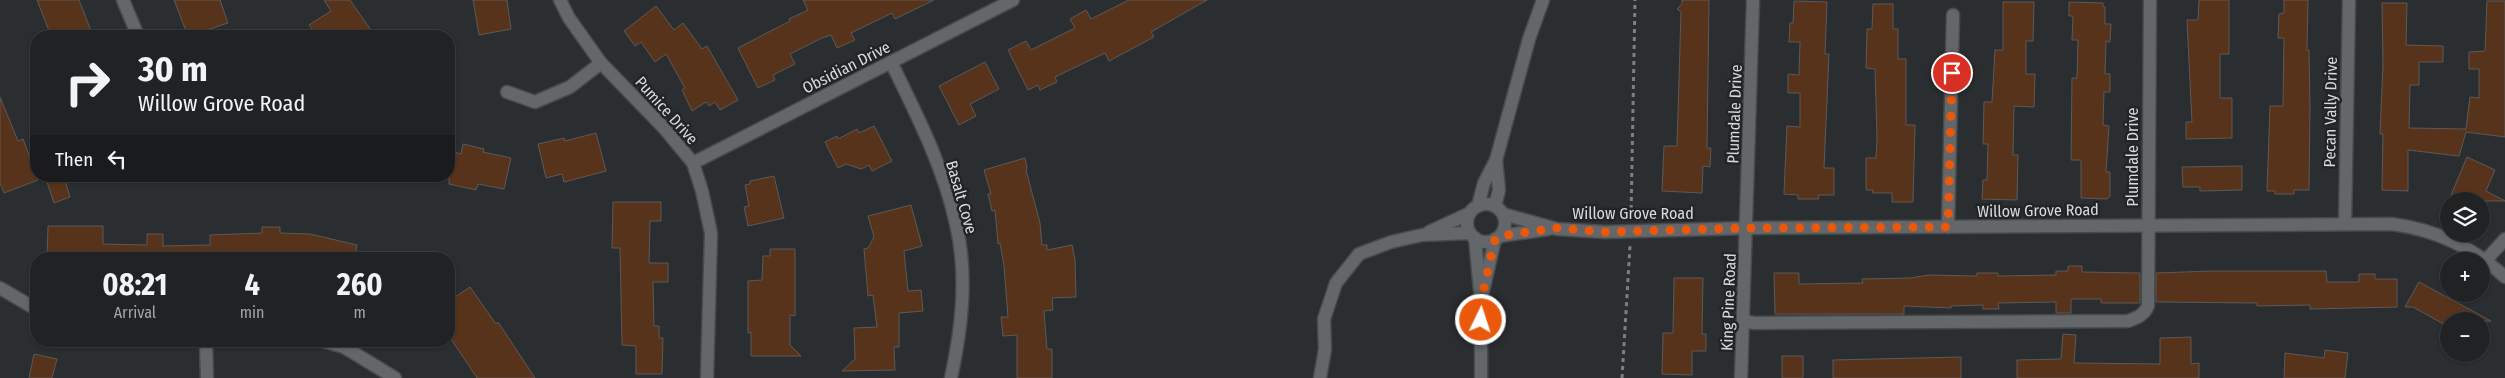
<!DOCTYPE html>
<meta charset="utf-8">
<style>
body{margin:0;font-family:"Fira Sans Condensed",sans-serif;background:#2d2f31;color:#f1f3f6;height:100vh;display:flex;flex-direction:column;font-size:19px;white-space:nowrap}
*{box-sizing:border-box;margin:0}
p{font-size:16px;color:#a2a4a6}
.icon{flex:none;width:28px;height:28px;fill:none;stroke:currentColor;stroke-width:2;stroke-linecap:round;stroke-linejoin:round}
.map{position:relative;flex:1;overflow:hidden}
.sheet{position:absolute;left:30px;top:252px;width:425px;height:95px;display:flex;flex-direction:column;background:#202224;border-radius:20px;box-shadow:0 1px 4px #0004,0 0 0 1px #3d3f41}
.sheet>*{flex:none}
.guide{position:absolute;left:30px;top:30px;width:425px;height:152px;border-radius:20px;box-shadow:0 1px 4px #0004,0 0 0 1px #3d3f41;background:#202224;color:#f1f3f6;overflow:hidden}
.tools{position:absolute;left:2440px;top:192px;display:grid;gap:10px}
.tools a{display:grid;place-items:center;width:50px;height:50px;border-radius:50%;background:#202224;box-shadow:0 1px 4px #0004,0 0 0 1px #3d3f41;font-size:25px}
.pin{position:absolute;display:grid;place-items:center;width:42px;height:42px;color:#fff;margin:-21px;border:2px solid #fff;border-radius:50%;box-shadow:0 1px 5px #0007}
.me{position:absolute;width:55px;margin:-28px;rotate:4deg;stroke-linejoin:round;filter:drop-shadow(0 0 4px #0008)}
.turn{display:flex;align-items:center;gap:18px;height:105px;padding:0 25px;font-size:22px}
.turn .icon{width:65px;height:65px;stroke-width:2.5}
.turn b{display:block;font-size:35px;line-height:42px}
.then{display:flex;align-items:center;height:48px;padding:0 25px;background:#0003;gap:10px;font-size:19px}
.eta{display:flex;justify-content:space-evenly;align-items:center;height:85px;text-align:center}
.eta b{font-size:30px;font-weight:700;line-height:35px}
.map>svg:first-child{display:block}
.building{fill:#58331b;stroke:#5c5957}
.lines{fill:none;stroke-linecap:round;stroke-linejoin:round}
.minor-casing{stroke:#474a4b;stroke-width:15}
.path{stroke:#7d8081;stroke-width:3;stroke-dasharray:4 4;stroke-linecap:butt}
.minor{stroke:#636769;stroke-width:12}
.route{stroke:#ea580c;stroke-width:9;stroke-dasharray:0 16.2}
.labels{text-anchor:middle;stroke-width:5;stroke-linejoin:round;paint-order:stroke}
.street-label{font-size:16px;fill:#d8dadb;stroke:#212526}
</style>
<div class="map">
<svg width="2505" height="378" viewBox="0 0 2505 378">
<rect width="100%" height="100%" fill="#2b2e30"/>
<g class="building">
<path d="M37,0h42l14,36h-42z"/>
<path d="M174,0h46l8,23 -40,13z"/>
<path d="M324,0h26l25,36h-58l-8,-11 22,-14z"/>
<path d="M473,0h34l4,29 -32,6z"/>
<path d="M803,0h131l-39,19 -3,-6 -41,20 4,7 -18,8 -6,-13 -9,3 -32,16 5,10 -22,11 2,5 -17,8 -20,-40 52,-27 -1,-2 19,-9z"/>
<path d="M1129,0h78l-56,32 3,5 -45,24 -4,-8 -50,24 2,5 -17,8 -2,-5 -10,5 -20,-40 18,-9 5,9 44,-22 -5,-9 16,-9 5,9z"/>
<path d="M1682,0h27l-2,148h4l-1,19 -7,-1 -1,27 -40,-2 2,-45h13l4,-134 -4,-3 5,-5z"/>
<path d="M2199,0h30v54h-9v44h12v40l-46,1v-17h6l-5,-102h11z"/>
<path d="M2284,0h24l-1,50h2l1,57 -1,83h-15v4h-19v-3h-8l3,-85h13l1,-68h-6l1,-24 5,-1z"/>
<path d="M1794,1l33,1 -2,52h4l-5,114h10v27h-16l1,4h-21v-4l-14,-1 3,-68 13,1v-34h-12v-19l11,1 1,-33h-11l1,-19h3z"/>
<path d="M2487,1h18v136l-39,-5 -7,24 -51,-6v41l-26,-1 1,-56h-3l3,-69 -1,-62h25l-1,42 37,1v16h-24v23h-9l-1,43 57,1 4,-32 9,1v-29h-10v-17l16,-1z"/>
<path d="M2003,2h31l-1,39h-7v33h9l-1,33 -20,-1 -1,49h5l-1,45 -35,-1 1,-19h4l1,-36h-5l1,-42h8l3,-52h8z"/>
<path d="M2069,2l34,1v4h2v17h6l-1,18 -4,-1 -1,33h5v18h-6l-1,33 6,1 -3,46h4v24l-3,3 -26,-1v-38h-10l1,-82h5l1,-38h-6l1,-24h-4z"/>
<path d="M1873,4h20v25h5v30h8v66h9l-2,77h-21v-9h-20l1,-3h-7v-32h10l1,-20 -2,-69 -9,-1 1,-39h5z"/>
<path d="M656,6l18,24 9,-7 19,26 5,-3 31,54 -18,10 -5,-8 -6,4 -3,-4 -14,9 -10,-21 3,-2 -19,-34 -11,8 -14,-20 -6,4 -11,-15z"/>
<path d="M985,62l14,27 -29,15 6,12 -17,9 -20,-39z"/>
<path d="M0,97l18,44 5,-2 15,41 -34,13 -4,-10z"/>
<path d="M874,126l18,35 -20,10 -3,-6 -8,4 -15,-5 -8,4 -13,-26 12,-6 1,3 19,-10 2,4z"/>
<path d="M596,133l10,38 -42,11 -2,-8 -16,4 -8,-34 26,-6 1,3z"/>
<path d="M463,144l21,5 -1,3 28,6 -7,31 -26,-5 -2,6 -27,-6v-33l12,3z"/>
<path d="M2467,157l28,13 -9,21 19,10h-39l-15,-6z"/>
<path d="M1025,158l2,10 -1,2 14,53 2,22h5v5l25,-5 3,15 1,37 -24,1 1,12 -9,1 3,38h5v29h-35v-43l-14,1 -2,-19h7l-4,-51 -4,-23 -2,1 -3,-34 -3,1 -4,-17h3l-7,-24z"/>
<path d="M2242,166v24l-42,1v-4h-17l-1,-20z"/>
<path d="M774,176l10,42 -36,8 -4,-19 5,-1 -4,-21 5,-1v-3z"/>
<path d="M64,177l6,20 -16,6 -7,-21z"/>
<path d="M613,202h48v19h-11l-1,42h19v19h-15l1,44h5v12h4l-1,36h-26v-28l-14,-1 -2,-97h-8z"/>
<path d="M911,205l11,41 -18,5 4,40 13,-1 2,21 -24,2v34h-5l1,23 -53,1 13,-12 -1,-31 23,-1 -4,-32 -5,1 -4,-47 4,-1 6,-11 -6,-21z"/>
<path d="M48,226h55v18l44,1v-11h16v12l47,-1v-10l52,-2v-6h18v6l30,1 47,11 -3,14h-307z"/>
<path d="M770,249h25v67l-5,-1v30l11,11h-50v-24l-3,1v-52l14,-1 1,-24h7z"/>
<path d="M2068,266h14v6l58,1v30h-39v-4h-30v14h-15v-11l-58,1 1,6h-16v-4l-32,1v2l-47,-2v8h-129l-1,-41h25v11l64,-1 -1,-4 48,-1 19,-3 48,1v-3h21v3l58,-1v-4h12z"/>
<path d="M2212,271h114l1,11h32v-8h16v5h22v28l-87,2v-4l-53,1v-3l-101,-1v-29z"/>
<path d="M1674,278h29l-1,56h4v17h-14v24l-30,-1 1,-41h10z"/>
<path d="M2419,282l72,39h-42v6l-36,-20h-8z"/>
<path d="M470,287l26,37 2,-2 37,56h-58l-28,-42v-35z"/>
<path d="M2063,334l13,1 -2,28 86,1v-26l31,-1v27l8,-1v15h-182v-18l44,-1z"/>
<path d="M2325,350l23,3 -3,25h-61l1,-25 39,5z"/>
<path d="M34,354l23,5 -5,19h-23z"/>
<rect x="1782" y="356" width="21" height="22"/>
<path d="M1961,357v21h-128v-18z"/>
</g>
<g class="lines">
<g class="minor-casing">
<g id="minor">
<path d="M123,0l15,36"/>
<path d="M560,0l9,18 32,45 63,65 29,35 9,28 9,42 -4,145"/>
<path d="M891,62c25,51 53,106 65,162 12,51 6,103 -5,154"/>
<path d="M507,92l28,10 35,-15 31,-24"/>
<path d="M693,163l320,-163"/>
<circle cx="1486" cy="223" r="19"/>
<path d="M1478,206l6,-23 12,-23 33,-121 14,-39"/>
<path d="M1495,206l4,-16 -3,-30"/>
<path d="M1503,214l54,15 48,3 142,-4 645,-4c45,6 80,23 113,53"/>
<path d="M2345,224l4,-224"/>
<path d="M1948,227l5,-212"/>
<path d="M1429,232l41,-19"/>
<path d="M1500,236l49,-7"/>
<path d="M1475,238l6,63v77"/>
<path d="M2486,260l19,-21"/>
<path d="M0,288l36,21"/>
<path d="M1482,296l13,-57"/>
<path d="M1744,321l10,2 374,-2c9,-3 16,-6 20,-15l2,-306"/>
<path d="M206,341l1,37"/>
<path d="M323,341l21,6 51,31"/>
<path d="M1320,378l5,-29 -1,-30 12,-36 23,-29 32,-12 31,-7 48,-2"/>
<path d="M1741,378l12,-378"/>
</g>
</g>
<g class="path">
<path d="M1631,217l4,-217"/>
<path d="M1622,378l8,-132"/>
</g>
<use href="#minor" class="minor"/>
</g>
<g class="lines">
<path class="route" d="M1481,320v-19l14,-62 5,-3 57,-8 48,4 142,-4 201,-1 4,-154"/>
</g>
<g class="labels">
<g class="street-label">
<text transform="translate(846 67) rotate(-27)" y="6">Obsidian Drive</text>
<text transform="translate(667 110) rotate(48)" y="6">Pumice Drive</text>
<text transform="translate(2330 112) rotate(-89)" y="6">Pecan Vally Drive</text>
<text transform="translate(1734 114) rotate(-88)" y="6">Plumdale Drive</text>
<text transform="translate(2132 157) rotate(-90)" y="6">Plumdale Drive</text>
<text transform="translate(962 197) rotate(74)" y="6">Basalt Cove</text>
<text transform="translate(2038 210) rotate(-1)" y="6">Willow Grove Road</text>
<text x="1633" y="219">Willow Grove Road</text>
<text transform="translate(1728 302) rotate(-88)" y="6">King Pine Road</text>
</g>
</g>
</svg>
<div class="tools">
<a><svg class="icon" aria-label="layers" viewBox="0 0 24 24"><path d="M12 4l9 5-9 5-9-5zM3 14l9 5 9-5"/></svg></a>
<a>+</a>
<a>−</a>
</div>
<div class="pin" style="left:1952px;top:73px;background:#d93025"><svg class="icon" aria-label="arrive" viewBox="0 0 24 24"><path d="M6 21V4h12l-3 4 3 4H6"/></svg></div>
<svg class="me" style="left:1481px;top:320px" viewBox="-20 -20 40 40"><circle r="17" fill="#ea580c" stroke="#fff" stroke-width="3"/><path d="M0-11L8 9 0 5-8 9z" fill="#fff"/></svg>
<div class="guide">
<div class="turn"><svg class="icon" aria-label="right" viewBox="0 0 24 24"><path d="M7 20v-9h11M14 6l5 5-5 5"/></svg><div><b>30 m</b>Willow Grove Road</div></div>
<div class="then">Then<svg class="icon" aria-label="left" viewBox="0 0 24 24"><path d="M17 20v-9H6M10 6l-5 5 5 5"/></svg></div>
</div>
<section class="sheet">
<div class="eta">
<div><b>08:21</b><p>Arrival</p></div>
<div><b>4</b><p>min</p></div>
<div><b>260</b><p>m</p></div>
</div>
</section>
</div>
